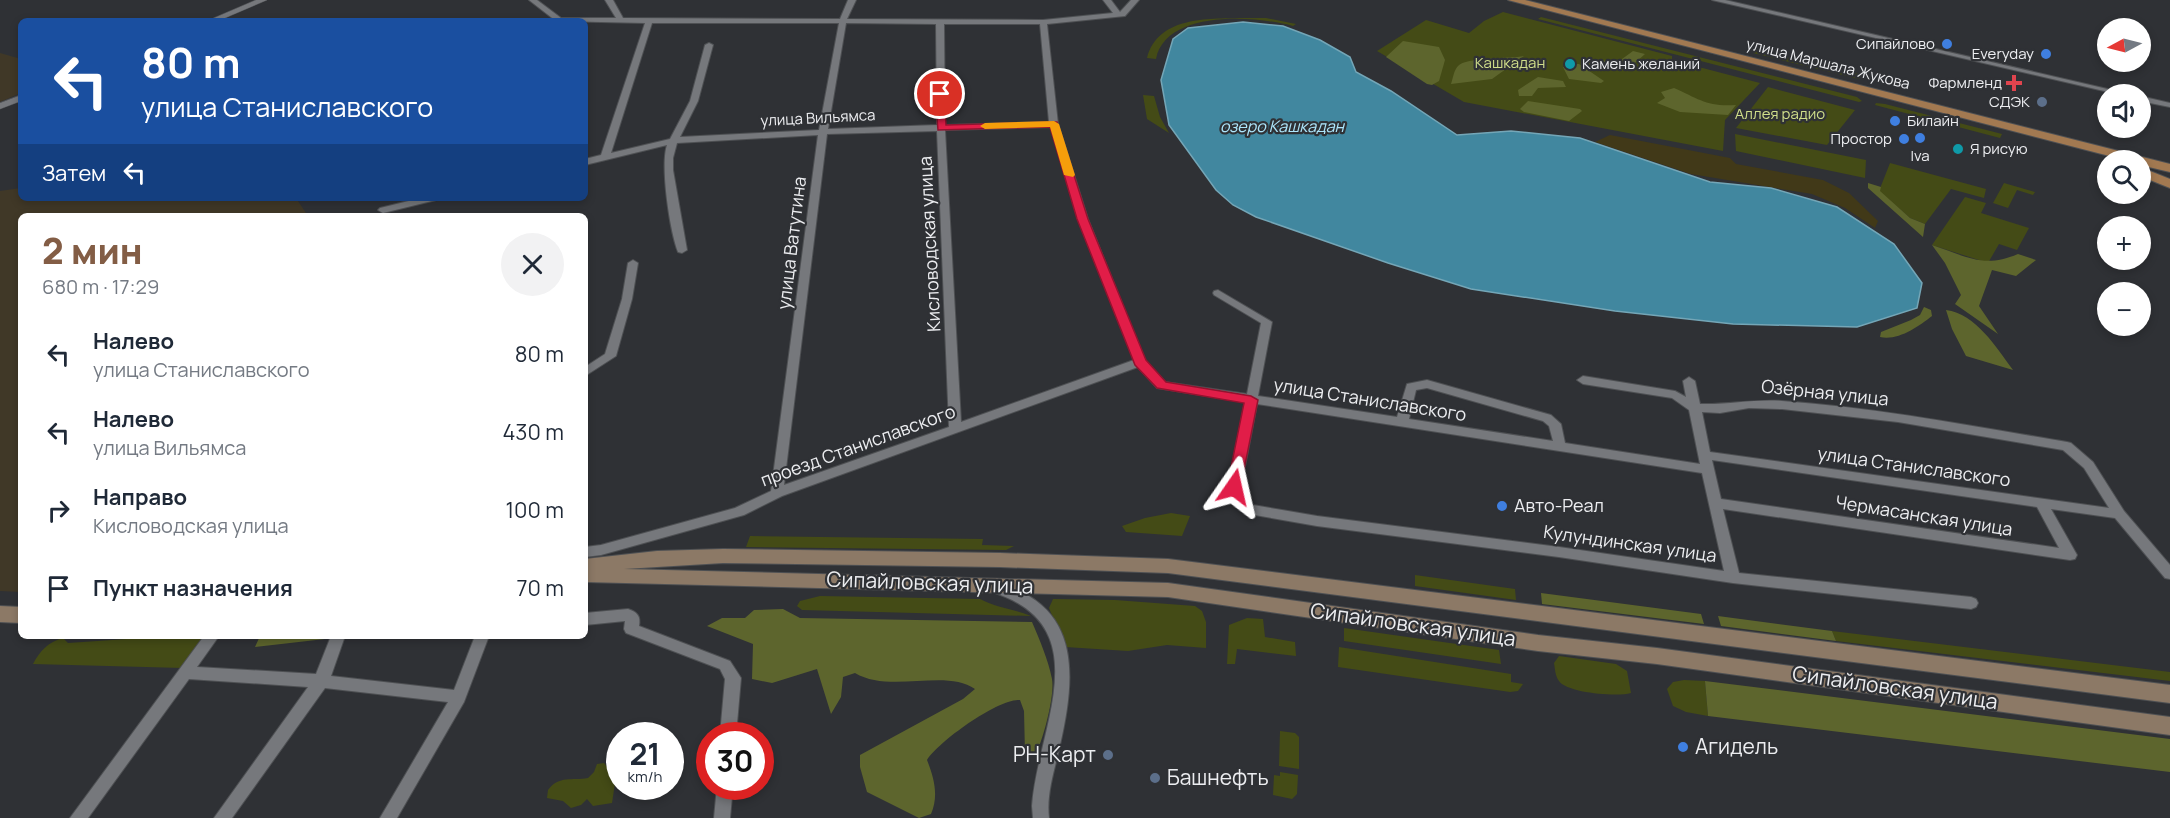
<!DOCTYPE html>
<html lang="ru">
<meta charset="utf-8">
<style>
body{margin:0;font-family:Manrope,sans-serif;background:#f2f2f3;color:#1f2937;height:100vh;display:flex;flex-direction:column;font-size:22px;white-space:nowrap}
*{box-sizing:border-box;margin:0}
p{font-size:20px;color:#747a83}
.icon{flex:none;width:33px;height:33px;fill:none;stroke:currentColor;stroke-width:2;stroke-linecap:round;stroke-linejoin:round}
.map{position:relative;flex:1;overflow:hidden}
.sheet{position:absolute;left:18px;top:213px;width:570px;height:426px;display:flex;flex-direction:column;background:#fff;border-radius:9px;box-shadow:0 3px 9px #0003}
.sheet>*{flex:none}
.top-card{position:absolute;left:18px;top:18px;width:570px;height:183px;border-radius:9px;box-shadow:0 3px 9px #0003;background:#1a4fa0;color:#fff;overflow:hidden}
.needle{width:39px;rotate:263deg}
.fabs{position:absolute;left:2097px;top:18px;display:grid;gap:12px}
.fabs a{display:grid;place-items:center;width:54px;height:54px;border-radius:50%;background:#fff;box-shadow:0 3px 9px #0003;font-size:30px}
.speed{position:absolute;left:606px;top:722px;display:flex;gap:12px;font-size:30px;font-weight:700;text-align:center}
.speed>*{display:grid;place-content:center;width:78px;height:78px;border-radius:50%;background:#fff;box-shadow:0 3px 9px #0003;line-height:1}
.speed small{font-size:15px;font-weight:400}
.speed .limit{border:9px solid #d22;background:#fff;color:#111}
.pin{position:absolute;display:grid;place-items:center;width:51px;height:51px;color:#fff;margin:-26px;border:3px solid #fff;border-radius:50%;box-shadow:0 2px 6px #0007}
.me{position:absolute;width:66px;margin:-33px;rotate:11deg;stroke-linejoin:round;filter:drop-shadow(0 0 4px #0008)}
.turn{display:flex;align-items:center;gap:21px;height:126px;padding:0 24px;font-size:27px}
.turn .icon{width:78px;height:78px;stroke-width:2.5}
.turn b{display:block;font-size:42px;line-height:51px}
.then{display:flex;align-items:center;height:57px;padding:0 24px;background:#0003;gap:12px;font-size:22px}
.round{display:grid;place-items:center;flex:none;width:63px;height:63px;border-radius:32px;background:#f2f2f3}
.overview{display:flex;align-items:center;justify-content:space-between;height:102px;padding:0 24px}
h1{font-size:36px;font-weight:800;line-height:45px;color:#835d45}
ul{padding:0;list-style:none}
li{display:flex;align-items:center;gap:18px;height:78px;padding:0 24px}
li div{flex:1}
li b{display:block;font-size:22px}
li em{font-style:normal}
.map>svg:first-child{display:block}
.industrial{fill:#403827}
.green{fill:#444b16}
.forest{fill:#5d652d}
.sand{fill:#413918}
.water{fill:#41879f;stroke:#74a6b7;stroke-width:1.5}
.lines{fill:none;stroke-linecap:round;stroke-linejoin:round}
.minor-casing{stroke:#4e5053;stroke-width:2}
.tertiary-casing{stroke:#4e5053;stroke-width:1}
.secondary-casing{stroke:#4e5053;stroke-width:2}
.primary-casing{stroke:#4e5053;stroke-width:2}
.minor{fill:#76787c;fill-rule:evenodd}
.tertiary{fill:#76787c;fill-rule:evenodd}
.secondary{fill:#8c7966;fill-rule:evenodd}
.primary{fill:#a27951;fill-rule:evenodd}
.route{fill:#e11d48;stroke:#92132f;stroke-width:1.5}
.slow{fill:#f59e0b}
.shop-dot{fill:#3f7fe0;stroke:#2f3135;stroke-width:2}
.culture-dot{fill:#0f9aa8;stroke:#2f3135;stroke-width:2}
.health-dot{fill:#e0444e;stroke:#2f3135;stroke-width:2}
.service-dot{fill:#5c6f8a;stroke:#2f3135;stroke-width:2}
.labels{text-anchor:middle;stroke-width:4.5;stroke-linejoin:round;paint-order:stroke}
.far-poi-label{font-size:15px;fill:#ecedf0;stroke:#2f3135;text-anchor:end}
.far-park-label{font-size:15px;fill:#d0de8a;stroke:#2f3135}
.far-street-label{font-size:15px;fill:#ecedf0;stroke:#2f3135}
.far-water-label{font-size:16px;font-style:italic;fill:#ade6fc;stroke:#2f3135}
.street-label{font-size:18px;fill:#ecedf0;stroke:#2f3135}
.poi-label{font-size:18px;fill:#ecedf0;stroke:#2f3135;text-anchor:start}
.near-street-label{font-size:21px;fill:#ecedf0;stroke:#2f3135}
.near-poi-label{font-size:21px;fill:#ecedf0;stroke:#2f3135;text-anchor:start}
</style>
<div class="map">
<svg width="2170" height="818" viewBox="0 0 2170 818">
<rect width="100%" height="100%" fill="#2f3135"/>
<g class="industrial">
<path d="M0,53l21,6v34l-21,9z"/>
<path d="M21,188v10h275l12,18h-287v376l-21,-1v-400z"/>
</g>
<g class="green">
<path d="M1503,12l169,44v4l88,23 -35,37 -2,31 -259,-49 -87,-51 49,-31 43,13 15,-12z"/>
<path d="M1541,17l316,80 5,4 -3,1 -321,-83z"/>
<path d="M1242,18h24l30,6 -3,2c-36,-10 -127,-17 -137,33l-9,-1c11,-42 61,-39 95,-40z"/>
<path d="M1757,48l5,1v2l91,23 12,-2 -6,7 -106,-26z"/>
<path d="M1768,87l87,23 -28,35 -91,-17z"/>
<path d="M1143,95l11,1 6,21 9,16 -22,-14z"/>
<path d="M1876,103l9,1 117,30 -2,4 -125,-33z"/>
<path d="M1735,134l131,26 -1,18 -129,-27z"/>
<path d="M1890,163l96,26 -2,9 -33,-9 -26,35 -15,-6 -31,-27z"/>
<path d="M2004,183l31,9 -2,3 -16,-5 -9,18 -15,-5z"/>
<path d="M1965,197l21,6 -5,10 48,15 -12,22 -18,-6 -11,19 -56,-18z"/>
<path d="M1171,513l19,3 -8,20 -56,-4 -4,-6 23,-8z"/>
<path d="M750,536l233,3 -1,6 32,1 -8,4 -260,-3z"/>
<path d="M1415,575l100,14 1,11 -101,-14z"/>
<path d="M820,596l160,3c17,9 34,10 51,17l-229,-6 -5,-4 3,-5z"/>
<path d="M1053,599l62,1 80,6 7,5 4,11v26l-39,-3 -39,6 -63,-4 -16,-39z"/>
<path d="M1247,618l16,1 2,18 30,5 1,14 -59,-7 -2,15h-8l2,-39z"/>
<path d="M1344,628l155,22 2,14 -157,-23z"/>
<path d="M1832,631l338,41v9l-334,-40z"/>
<path d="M171,636h34l-22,32 -150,-4c7,-13 15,-22 30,-26l5,5z"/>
<path d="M1339,647l172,27v8l12,2 -5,7 -8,1 -172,-25z"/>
<path d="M1559,656l57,8 11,7 4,22c-14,4 -64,0 -72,-12 -4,-5 -4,-13 -5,-18z"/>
<path d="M1684,680l21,1 3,35 -22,-4 -13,-6 -6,-17 6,-7z"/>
<path d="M1280,731l15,2 4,4v32l-20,-3z"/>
<path d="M604,763l4,5 9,2 -5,33 -19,3 -6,-7 -6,6 -10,3 -8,-7 -16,-3 1,-8c11,-15 24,-9 40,-12l6,-6 3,-8z"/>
<path d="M1280,772l18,3 -1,19 -5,5 -19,-4 1,-20 6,1z"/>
</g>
<g class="forest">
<path d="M1403,41l36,6 6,13 -6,21 -7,4 -5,-1 -41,-27z"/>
<path d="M1633,51l12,3 -18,16 -27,-7 -12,2 -6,-3 5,-3 31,3z"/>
<path d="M1524,56l-32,23 -41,5c2,-6 3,-14 7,-18 8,-9 52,-7 66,-10z"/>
<path d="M1576,64h3l25,17 -3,2 -32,-4 -6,-12 12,-1z"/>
<path d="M1538,77l25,4 3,6 -28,1 -6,8h-13l-1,-6z"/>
<path d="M1674,88c25,11 33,19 62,17l-8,10 -48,-3 -23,-9 8,-5 -4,-6z"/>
<path d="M1528,101l52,8 2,2 -13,10 -45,-9 -4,-3z"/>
<path d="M1868,183l13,4 -1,4 30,27 15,6 -2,13 -55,-49z"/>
<path d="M1932,245c34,11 51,24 86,9l18,6 -20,16 -24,-6 -13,36 19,28 -43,-30 6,-9 -16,-32z"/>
<path d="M1924,307l7,3 1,6c-14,11 -34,25 -52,21l1,-5 30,-12 9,-5z"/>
<path d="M1946,310c30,4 50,37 67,60l-47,-14 -14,-27z"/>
<path d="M1541,593l160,21 3,10 -162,-20z"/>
<path d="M783,609l17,9 232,4c8,19 16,37 20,57 3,17 -9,61 -17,77l-10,-2 -1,-43 -4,-11c-21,-2 -81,41 -93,60 7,18 12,35 4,54l-12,4 -52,-26 -7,-25v-12l103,-56 12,-10c-29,-21 -85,5 -120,-16l-12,4 -2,20 -10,17 -14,-45 -45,14 -20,-4 1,-35 -46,-18 15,-8h23l9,-8z"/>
<path d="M1718,616l114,15 4,10 -115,-15z"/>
<path d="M260,636h66l-1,3 -70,8z"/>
<path d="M1705,681l465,58v33l-462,-56z"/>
</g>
<path class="sand" d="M1610,135l120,23 6,6 87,16 26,13 29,28 -3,7 -30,-20 -33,-14 -121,-20 -96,-32z"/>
<path class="water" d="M1243,22l40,4 37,14 30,17 6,15 35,19 66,44 54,-4 69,7 130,44 61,6 66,19 57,37 28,39 -5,25 -60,19 -124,-3 -118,-13 -144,-22 -83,-26 -132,-46 -23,-12 -17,-15 -47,-65 -8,-45 12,-41 15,-11z"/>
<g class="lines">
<g class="minor-casing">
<g id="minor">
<path d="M529,0h8l24,18h55l-11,-18h8l10,18 217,1 8,-19h8l-9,19 196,1 70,-7 -10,-13h8l9,12 11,-12h8l-14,16 -78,8 11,100 30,95 57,142 20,21 82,12 14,-71 -47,-28 -1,-2 1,-2 4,-1 54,32 -14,74 139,21 10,-33 20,-4 124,35 10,9 4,19 135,21 -11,-54 -17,-12 -89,-14 -6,-4 6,-4 92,15 11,6 -3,-16 6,-4 6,4 5,23c28,1 54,-5 82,-3 96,7 190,25 285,41l4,1 22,19 31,49 46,54v14l-5,-1 -50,-60 -64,-9 26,46 -2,4 -5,1 -347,-51 16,64 232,24 5,2 2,4 -2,4 -5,2 -238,-26 -174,-26 -242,-31 -68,-12 -5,-2 -16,-25 17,-85 -88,-14 -19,-21 -356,129 -38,19 -143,40 -16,2v-10l16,-2 134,-37 36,-17 47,-356 -141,8 -4,15v12l14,80 -5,3 -4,-1c-8,-20 -18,-86 -11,-107l-82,20v-6l16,-4 44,-132 -89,-2zM652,23h187l-20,107 -139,7 18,-36 15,-56 -4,-2 -4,2 -15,56 -20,38 -59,14zM846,23l90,1 1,101 -109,4zM944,24h96l9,98 -104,3zM1051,127l27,92 56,141 -173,62 -16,-292zM937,131l12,296 -165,58 43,-351zM1427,388l116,33 6,5 4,15 -144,-22 7,-29zM1257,404l445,69 22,98 -165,-24 -242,-31 -64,-11 -12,-18zM1749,408l33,1 116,13 165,28 21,18 25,40 -399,-56 -8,-40 18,1zM1712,460l325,47 22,41 -338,-49z"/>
<path d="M1712,0h13l404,94h-12z"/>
<path d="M2140,96l30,7v4l-30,-6z"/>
<path d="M421,198h17l-2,2 -53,13 -5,-3 2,-2z"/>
<path d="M633,260l5,3 -6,36 -16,57 -31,20v-9l20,-13 17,-55 6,-36z"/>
<path d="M997,583c84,22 79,92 63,162 -5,24 -14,48 -11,73h-16l-1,-12c5,-77 69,-180 -40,-214l-2,-4 2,-4z"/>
<path d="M628,609c9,3 13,7 11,17l91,35 11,17 -5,57h-16l5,-56 -5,-10 -94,-36 -2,-4 1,-8 -40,4v-12z"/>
<path d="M204,636h15l-22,31 119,7 15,-38h14l-14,40 123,14 21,-54h14l-25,66 -67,116h-17l68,-116 -123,-14 -93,130h-18l94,-131 -119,-8 -101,139h-18z"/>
<path d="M717,786h16l-3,32h-16z"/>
</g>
</g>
<g class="tertiary-casing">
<g id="tertiary">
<path d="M256,0h11l-49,21h-11z"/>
<path d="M21,95v6l-21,8v-6z"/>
</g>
</g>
<g class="secondary-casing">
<g id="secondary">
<path d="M723,549l277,4 168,6 1002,126v18l-1002,-130 -168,-6 -277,-4 -99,6 544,14 370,52 119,13 513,69v18l-513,-71 -119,-13 -370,-54 -583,-15v-23l72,-8z"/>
<path d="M0,606l21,1v16l-21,-1z"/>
</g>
</g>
<g class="primary-casing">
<g id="primary">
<path d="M1508,0h17l645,164v8l-30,-7v-5h-15z"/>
<path d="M2140,167l30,12v9l-30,-12z"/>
</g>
</g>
<use href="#minor" class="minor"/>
<use href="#tertiary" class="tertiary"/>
<use href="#secondary" class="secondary"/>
<use href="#primary" class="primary"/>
</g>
<path class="route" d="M940,91l4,3 2,31 111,-3 31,97 58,141 20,22 85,14 7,4 -18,90h-11l-2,-3 17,-84 -87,-15 -22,-23 -58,-146 -27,-92 -112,3 -3,-36z"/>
<path class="slow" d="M1054,121l5,3 16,51 -2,2 -9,-2 -14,-48 -65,2 -5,-3 5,-3z"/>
<g class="shop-dot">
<circle cx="1947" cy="44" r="6"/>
<circle cx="2046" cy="54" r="6"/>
<circle cx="1895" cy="121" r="6"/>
<circle cx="1920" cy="138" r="6"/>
<circle cx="1904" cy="139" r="6"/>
<circle cx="1502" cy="506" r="6"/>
<circle cx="1683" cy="747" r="6"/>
</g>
<g class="culture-dot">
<circle cx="1570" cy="64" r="6"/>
<circle cx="1958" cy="149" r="6"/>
</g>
<path class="health-dot" d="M2011 74h6v6h6v6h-6v6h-6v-6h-6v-6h6z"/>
<g class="service-dot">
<circle cx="2042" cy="102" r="6"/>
<circle cx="1108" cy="755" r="6"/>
<circle cx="1155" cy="778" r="6"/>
</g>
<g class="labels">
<g class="far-poi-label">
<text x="1935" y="49">Сипайлово</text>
<text x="2034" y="59">Everyday</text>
<text x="1582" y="69" text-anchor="start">Камень желаний</text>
<text x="2002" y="88">Фармленд</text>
<text x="2030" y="107">СДЭК</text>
<text x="1907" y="126" text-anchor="start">Билайн</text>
<text x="1892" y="144">Простор</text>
<text x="1970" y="154" text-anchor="start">Я рисую</text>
<text x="1920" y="161" text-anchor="middle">Iva</text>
</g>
<g class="far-park-label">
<text x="1510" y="68">Кашкадан</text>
<text x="1780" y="119">Аллея радио</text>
</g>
<g class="far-street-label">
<text transform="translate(1828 64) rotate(14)" y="5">улица Маршала Жукова</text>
<text transform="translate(818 118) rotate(-3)" y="5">улица Вильямса</text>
</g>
<g class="far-water-label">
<text x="1282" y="132">озеро Кашкадан</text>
</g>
<g class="street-label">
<text transform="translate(792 243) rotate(-83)" y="6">улица Ватутина</text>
<text transform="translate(930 244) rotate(-93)" y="6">Кисловодская улица</text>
<text transform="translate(1825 393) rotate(6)" y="6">Озёрная улица</text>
<text transform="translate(1370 400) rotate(9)" y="6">улица Станиславского</text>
<text transform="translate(858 446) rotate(-20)" y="6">проезд Станиславского</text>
<text transform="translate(1914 467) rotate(8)" y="6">улица Станиславского</text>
<text transform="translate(1924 516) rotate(9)" y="6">Чермасанская улица</text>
<text transform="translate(1630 544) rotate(8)" y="6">Кулундинская улица</text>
</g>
<g class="poi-label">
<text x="1514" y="512">Авто-Реал</text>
</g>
<g class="near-street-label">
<text transform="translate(930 583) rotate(2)" y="7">Сипайловская улица</text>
<text transform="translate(1413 625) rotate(8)" y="7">Сипайловская улица</text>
<text transform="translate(1895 688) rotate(8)" y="7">Сипайловская улица</text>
</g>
<g class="near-poi-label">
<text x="1695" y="754">Агидель</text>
<text x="1096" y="762" text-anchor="end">РН-Карт</text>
<text x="1167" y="785">Башнефть</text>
</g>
</g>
</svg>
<div class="fabs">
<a><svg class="needle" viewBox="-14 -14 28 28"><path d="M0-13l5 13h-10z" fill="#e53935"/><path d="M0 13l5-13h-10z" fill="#747a83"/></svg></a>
<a><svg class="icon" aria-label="sound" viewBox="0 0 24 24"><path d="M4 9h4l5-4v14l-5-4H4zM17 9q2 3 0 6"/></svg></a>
<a><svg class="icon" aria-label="search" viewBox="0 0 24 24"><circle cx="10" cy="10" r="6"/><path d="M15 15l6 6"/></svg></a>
<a>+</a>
<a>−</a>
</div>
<div class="speed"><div>21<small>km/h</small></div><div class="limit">30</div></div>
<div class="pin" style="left:940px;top:94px;background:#d93025"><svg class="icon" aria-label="arrive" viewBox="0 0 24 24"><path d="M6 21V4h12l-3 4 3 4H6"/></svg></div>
<svg class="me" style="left:1234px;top:487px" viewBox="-20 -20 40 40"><path d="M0-17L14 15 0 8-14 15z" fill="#e11d48" stroke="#fff" stroke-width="4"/></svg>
<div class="top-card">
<div class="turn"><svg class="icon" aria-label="left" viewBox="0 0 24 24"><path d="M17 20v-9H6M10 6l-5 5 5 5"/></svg><div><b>80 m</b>улица Станиславского</div></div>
<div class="then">Затем<svg class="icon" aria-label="left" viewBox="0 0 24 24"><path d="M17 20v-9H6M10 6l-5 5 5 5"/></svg></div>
</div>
<section class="sheet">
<div class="overview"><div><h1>2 мин</h1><p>680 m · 17:29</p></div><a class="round"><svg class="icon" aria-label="close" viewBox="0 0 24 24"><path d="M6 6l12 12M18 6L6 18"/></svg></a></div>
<ul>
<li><svg class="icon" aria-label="left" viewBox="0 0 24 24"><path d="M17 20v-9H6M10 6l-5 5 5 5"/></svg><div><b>Налево</b><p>улица Станиславского</p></div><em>80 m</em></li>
<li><svg class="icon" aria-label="left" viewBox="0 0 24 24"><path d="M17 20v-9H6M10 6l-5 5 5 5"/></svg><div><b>Налево</b><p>улица Вильямса</p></div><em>430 m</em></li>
<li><svg class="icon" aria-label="right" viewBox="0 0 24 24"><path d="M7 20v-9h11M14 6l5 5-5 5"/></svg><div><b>Направо</b><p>Кисловодская улица</p></div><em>100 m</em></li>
<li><svg class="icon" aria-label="arrive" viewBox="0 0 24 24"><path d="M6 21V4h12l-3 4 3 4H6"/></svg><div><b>Пункт назначения</b></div><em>70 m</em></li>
</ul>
</section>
</div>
